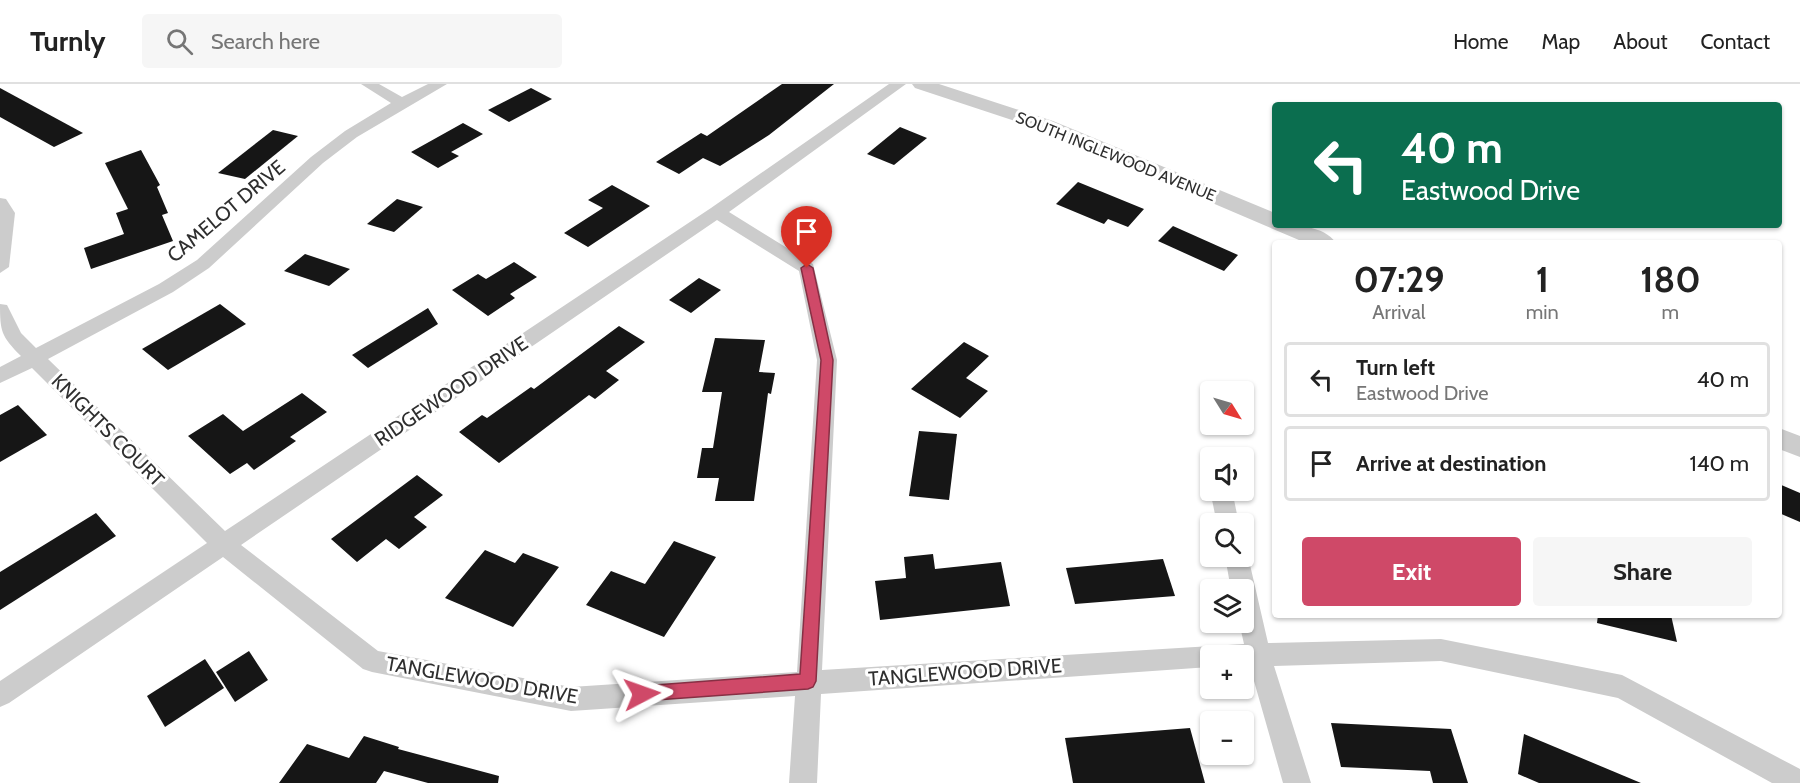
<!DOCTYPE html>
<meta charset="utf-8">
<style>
body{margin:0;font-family:Cabin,sans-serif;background:#f6f6f6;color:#222;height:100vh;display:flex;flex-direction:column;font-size:22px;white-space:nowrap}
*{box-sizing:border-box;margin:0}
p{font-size:20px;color:#767676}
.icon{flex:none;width:33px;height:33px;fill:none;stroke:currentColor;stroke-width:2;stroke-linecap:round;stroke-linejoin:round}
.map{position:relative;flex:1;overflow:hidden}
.sheet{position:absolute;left:1272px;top:156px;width:510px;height:378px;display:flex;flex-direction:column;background:#fff;border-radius:6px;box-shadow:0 2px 4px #0004}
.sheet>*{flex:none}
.guide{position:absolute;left:1272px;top:18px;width:510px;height:126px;border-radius:6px;box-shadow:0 2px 4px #0004;background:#0b6e4f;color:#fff;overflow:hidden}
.needle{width:39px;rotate:127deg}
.buttons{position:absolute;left:1200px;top:297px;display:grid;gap:12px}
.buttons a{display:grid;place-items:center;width:54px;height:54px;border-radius:6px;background:#fff;box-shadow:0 2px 4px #0004;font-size:30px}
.pin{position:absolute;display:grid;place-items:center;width:51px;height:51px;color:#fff;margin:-62px -26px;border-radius:50% 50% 50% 0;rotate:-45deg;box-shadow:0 0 6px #0007}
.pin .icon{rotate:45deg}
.me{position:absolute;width:66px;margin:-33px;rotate:86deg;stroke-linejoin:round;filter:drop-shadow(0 0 4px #0008)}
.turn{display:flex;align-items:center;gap:21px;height:126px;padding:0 30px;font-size:27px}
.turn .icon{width:78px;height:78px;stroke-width:2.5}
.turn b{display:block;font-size:42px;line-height:51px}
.eta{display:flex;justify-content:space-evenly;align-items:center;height:102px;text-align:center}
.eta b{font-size:36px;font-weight:700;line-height:42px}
.action{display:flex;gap:12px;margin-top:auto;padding:12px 30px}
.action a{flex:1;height:69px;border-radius:6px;background:#cf4968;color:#fff;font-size:24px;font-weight:700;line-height:69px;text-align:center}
.action a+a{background:#f6f6f6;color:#222}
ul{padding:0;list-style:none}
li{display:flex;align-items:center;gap:18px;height:75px;margin:0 12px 9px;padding:0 18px;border:3px solid #e0e0e0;border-radius:6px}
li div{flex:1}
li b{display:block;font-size:22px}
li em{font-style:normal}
header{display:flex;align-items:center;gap:36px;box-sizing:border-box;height:84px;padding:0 30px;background:#fff;border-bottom:2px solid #e0e0e0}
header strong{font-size:28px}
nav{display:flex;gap:33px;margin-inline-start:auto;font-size:21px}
.search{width:420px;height:54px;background:#f6f6f6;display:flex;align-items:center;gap:15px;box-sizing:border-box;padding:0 21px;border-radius:6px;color:#767676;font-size:22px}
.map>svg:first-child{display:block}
.building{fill:#161616}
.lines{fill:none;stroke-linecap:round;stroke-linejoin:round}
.minor{fill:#ccc;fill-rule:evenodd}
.tertiary{fill:#ccc;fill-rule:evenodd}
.route{fill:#cf4968;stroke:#872f44;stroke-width:1.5}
.labels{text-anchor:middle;stroke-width:6;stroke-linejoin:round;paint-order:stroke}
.far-street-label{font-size:16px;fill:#2f2f2f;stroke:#fff}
.street-label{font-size:20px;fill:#2f2f2f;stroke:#fff}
</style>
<header>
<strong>Turnly</strong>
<div class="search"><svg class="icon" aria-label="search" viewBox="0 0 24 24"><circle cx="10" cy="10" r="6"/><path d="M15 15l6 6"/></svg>Search here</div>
<nav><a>Home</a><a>Map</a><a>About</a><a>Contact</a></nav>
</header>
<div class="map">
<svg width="1800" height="699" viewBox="0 0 1800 699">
<rect width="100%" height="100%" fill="#fff"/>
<g class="building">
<path d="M782,0h52l-65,51 -49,31 -17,-8 -24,16 -23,-12 45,-29 6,3z"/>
<path d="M0,4l83,45 -29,14 -54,-30z"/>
<path d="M531,4l21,11 -43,23 -21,-12z"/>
<path d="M463,39l20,11 -32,18 8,4 -21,12 -27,-16z"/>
<path d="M900,43l27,11 -33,27 -27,-11z"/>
<path d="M273,46l25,6 -53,43 -27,-6z"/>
<path d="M141,66l19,35 -3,2 11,26 -6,2 11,26 -82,28 -7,-21 40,-14 -8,-21 12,-4 -23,-46z"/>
<path d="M1078,98l66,27 -16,18 -20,-8 -4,5 -48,-20z"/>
<path d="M612,101l38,21 -62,41 -24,-14 39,-25 -15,-8z"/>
<path d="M397,115l26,8 -29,25 -27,-8z"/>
<path d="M1173,142l65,29 -14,16 -66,-30z"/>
<path d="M305,170l45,15 -21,17 -45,-15z"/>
<path d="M514,178l23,15 -27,17 5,4 -27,18 -36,-26 26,-16 8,5z"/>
<path d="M699,194l22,12 -30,23 -22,-13z"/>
<path d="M220,220l26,20 -78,46 -26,-21z"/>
<path d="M428,224l10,16 -70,44 -16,-13z"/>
<path d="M619,242l26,16 -39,29 13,9 -24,19 -6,-4 -90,68 -40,-31 23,-17 5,3 44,-31 3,2z"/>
<path d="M715,254l50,2 -6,32 16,1 -4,21 -3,-1 -14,108h-39l4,-23h-22l5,-30h11l9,-56h-20z"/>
<path d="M964,258l25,14 -23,22 22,13 -28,27 -49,-29z"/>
<path d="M302,309l25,19 -37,25 6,4 -42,29 -7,-7 -17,11 -42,-38 35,-22 20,17z"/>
<path d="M18,321l29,30 -47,27v-47z"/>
<path d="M919,347l38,3 -8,66 -40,-4z"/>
<path d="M417,391l26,20 -29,22 13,10 -28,22 -13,-10 -29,23 -26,-23z"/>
<path d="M1779,400l21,9v29l-21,-9z"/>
<path d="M96,429l20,23 -116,74v-38z"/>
<path d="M674,457l42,16 -52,80 -78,-32 25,-34 34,13z"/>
<path d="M485,466l30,13 8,-10 36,14 -46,60 -68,-29z"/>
<path d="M933,470l2,15 66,-7 9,44 -130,14 -5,-39 31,-3 -2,-21z"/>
<path d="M1163,475l12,37 -100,8 -9,-36z"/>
<path d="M1598,531h73l6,27 -80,-19z"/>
<path d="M249,567l19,29 -33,22 -19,-30z"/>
<path d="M205,575l19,29 -59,39 -18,-31z"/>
<path d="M1331,639l120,6 17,54h-35l-3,-12 -89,-4z"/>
<path d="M1190,644l15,55h-132l-8,-45z"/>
<path d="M1524,650l117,49h-102l-21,-9z"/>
<path d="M364,652l35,11 -1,2 101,27 -1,7h-70l-44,-12 -8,12h-97l28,-39 42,14z"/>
</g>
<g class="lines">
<g class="minor">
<path d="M361,0h18l23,13 26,-13h19l-90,53 -34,26 -114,105 -36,24 -125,67 177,172 486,-323 178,-124h17l-177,128 84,52 24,96 -15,310 422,-26 -5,-22h5v-32h-13l-6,-34h19v-7l4,7 20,87 173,-4 181,36 178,94v14h-28l-154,-85 -177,-37 -167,5 37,117h-28l-33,-116h-6v-11h-34v11l-389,27 -4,89h-28l6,-87 -224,15 -199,-39 -9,-3 -140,-112 -214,146 -9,4v-26l207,-138 -175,-175 -32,15v-16l21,-11c-20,-20 -21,-25 -21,-52l7,1 14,28 15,15 123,-64 38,-24 114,-103 34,-26 46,-28zM717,136l82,51 18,89 -20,312 -226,15 -193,-36 -137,-106z"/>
<path d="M0,114l6,1 9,14 -6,54 -9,6z"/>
<path d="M1210,406h22l7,34h-22z"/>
</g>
<g class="tertiary">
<path d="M912,0h27l114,37 222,92v12c19,0 49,0 61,18h-30l-267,-114 -124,-41z"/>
<path d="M1779,344l21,8v21l-21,-8z"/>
</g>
</g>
<path class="route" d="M807,180l6,4 20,92 -17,321 -3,6 -5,2 -166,12 -6,-2 -2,-5 2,-6 6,-2 158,-12 21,-314 -20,-92z"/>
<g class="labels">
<g class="far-street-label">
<text transform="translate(1116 72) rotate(22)" y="6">SOUTH INGLEWOOD AVENUE</text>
</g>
<g class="street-label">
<text transform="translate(226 127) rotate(-40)" y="7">CAMELOT DRIVE</text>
<text transform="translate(451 307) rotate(-34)" y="7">RIDGEWOOD DRIVE</text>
<text transform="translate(108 346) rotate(45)" y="7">KNIGHTS COURT</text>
<text transform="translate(965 588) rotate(-4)" y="7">TANGLEWOOD DRIVE</text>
<text transform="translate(482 596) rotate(10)" y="7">TANGLEWOOD DRIVE</text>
</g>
</g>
</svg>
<div class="buttons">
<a><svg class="needle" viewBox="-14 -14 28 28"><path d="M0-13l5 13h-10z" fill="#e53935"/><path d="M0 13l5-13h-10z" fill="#767676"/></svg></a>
<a><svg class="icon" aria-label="sound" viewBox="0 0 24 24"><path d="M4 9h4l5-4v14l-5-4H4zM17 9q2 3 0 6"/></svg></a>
<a><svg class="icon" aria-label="search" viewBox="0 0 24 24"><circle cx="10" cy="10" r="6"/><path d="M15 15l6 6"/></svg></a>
<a><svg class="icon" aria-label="layers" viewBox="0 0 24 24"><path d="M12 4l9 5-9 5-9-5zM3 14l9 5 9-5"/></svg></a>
<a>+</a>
<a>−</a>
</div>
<div class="pin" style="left:807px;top:184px;background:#d93025"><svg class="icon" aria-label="arrive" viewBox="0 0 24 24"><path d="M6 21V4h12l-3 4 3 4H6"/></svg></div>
<svg class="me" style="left:642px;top:610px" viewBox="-20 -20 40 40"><path d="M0-17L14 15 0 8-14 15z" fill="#cf4968" stroke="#fff" stroke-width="4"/></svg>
<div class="guide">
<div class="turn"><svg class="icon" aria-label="left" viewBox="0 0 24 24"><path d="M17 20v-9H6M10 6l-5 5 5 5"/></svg><div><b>40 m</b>Eastwood Drive</div></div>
</div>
<section class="sheet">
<div class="eta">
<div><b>07:29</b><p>Arrival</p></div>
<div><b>1</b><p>min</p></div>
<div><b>180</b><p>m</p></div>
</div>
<ul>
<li><svg class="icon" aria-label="left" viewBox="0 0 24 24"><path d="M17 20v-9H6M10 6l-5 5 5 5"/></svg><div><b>Turn left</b><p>Eastwood Drive</p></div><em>40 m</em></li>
<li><svg class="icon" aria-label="arrive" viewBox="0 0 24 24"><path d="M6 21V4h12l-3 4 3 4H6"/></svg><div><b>Arrive at destination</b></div><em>140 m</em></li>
</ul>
<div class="action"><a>Exit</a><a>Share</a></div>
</section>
</div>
